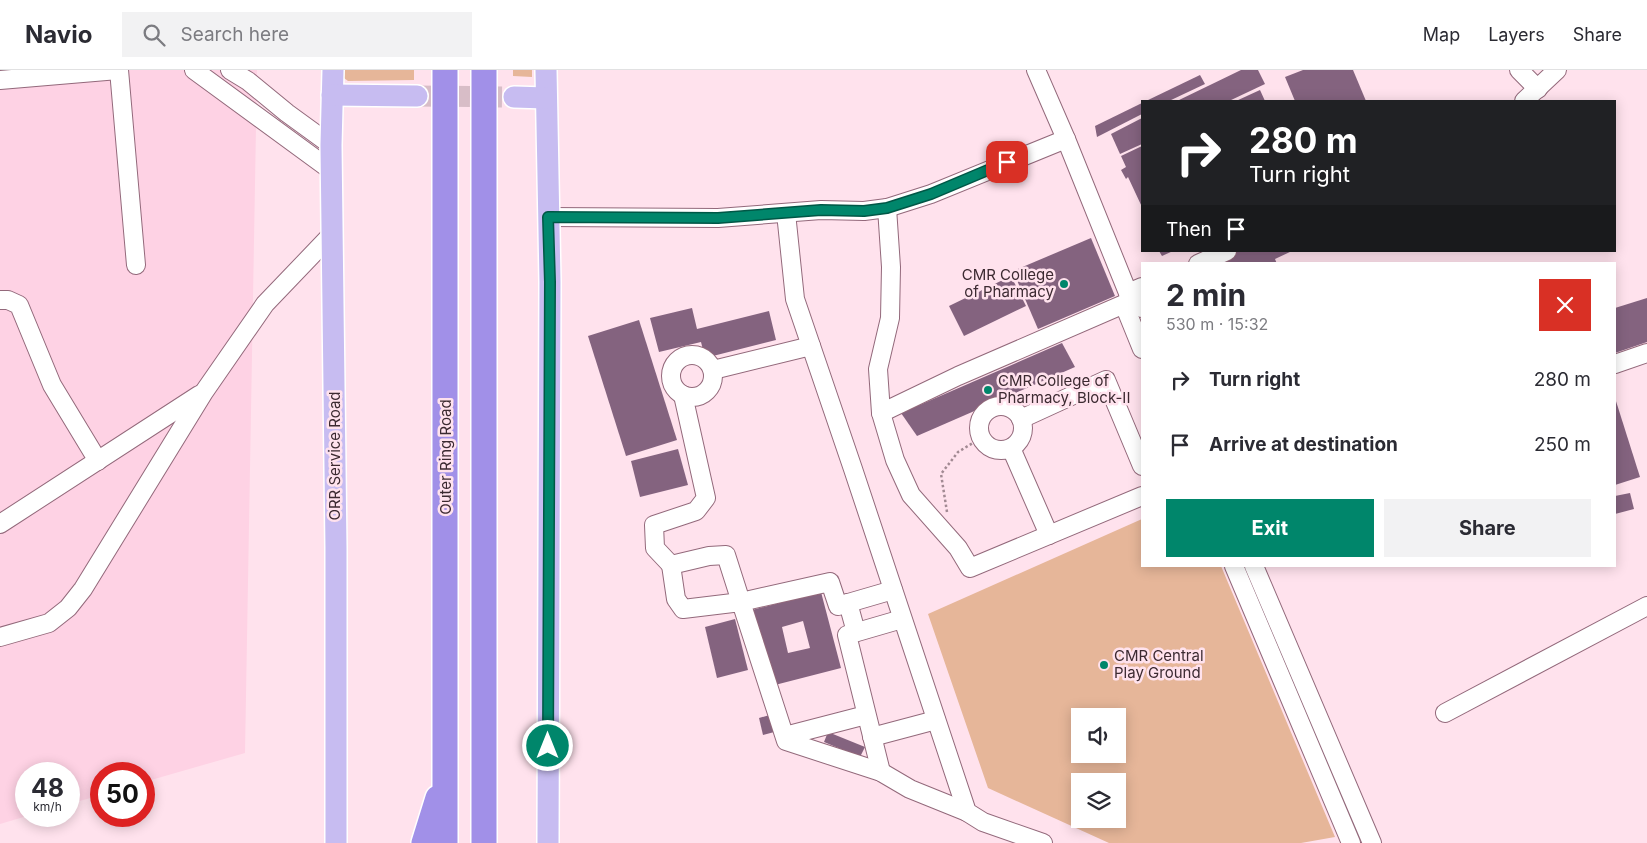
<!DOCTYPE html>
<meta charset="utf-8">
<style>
body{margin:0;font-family:Inter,sans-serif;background:#f2f2f3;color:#2b2b33;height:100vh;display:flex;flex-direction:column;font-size:19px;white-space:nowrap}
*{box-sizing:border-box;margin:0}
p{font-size:16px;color:#7c7c81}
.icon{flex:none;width:28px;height:28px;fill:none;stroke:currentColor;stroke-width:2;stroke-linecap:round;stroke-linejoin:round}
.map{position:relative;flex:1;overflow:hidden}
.side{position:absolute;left:1141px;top:192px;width:475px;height:305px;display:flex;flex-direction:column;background:#fff;border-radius:0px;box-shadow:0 2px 12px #0003}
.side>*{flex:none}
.banner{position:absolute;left:1141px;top:30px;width:475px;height:152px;border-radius:0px;box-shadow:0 2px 12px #0003;background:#202124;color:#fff;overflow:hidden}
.buttons{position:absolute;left:1071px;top:638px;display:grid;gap:10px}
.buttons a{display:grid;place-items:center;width:55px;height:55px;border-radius:0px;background:#fff;box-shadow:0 2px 12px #0003;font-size:25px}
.speed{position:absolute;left:15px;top:692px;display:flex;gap:10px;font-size:25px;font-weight:700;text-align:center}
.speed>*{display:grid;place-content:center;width:65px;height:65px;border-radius:50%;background:#fff;box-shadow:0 2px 12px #0003;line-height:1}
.speed small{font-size:12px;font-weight:400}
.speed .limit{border:8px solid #d22;background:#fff;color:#111}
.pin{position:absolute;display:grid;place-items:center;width:42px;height:42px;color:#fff;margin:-21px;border-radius:10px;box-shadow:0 2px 8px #0006}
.me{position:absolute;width:55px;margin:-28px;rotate:0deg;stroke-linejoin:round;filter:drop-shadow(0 0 4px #0008)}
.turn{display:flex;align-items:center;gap:18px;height:105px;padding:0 25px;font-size:22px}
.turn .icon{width:65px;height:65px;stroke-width:2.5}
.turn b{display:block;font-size:35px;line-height:42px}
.then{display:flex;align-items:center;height:48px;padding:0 25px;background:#0003;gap:10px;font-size:19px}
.round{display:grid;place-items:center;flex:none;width:52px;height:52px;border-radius:0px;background:#f2f2f3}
.summary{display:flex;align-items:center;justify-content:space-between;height:85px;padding:0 25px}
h1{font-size:30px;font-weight:700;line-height:38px}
.cta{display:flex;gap:10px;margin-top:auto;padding:10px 25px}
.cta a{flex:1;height:58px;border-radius:0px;background:#00866b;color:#fff;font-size:20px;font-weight:700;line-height:58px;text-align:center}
.cta a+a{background:#f2f2f3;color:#2b2b33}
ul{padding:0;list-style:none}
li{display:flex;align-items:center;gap:15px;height:65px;padding:0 25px}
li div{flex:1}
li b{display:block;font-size:19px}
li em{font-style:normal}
header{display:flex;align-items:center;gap:30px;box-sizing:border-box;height:70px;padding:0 25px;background:#fff;border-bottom:1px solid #e1e1e2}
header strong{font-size:24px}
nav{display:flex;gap:28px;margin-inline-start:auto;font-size:18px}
.search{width:350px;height:45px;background:#f2f2f3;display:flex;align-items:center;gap:12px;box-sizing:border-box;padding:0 18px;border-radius:0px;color:#7c7c81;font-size:19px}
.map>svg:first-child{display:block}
.built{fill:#fed2e4}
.green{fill:#e6b699;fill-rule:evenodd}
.building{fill:#84637f;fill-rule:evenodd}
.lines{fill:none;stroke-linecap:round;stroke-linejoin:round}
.major-tunnel{stroke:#d8bdc7;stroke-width:21;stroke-dasharray:21 11;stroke-linecap:butt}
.minor-casing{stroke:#93697b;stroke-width:20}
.major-casing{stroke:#fff;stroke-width:24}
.highway-casing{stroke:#fff;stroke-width:28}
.path{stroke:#a28a93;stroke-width:2.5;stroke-dasharray:2.5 2.5;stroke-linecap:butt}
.minor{stroke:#fff;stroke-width:18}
.major{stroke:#c7bcf1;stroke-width:21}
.highway{stroke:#a190e8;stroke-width:25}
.route-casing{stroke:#005746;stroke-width:12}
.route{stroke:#00866b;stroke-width:9}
.poi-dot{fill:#00866b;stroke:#ffe2ed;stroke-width:2}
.labels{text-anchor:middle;stroke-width:5;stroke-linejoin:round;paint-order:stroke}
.poi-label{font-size:15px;fill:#3c2a31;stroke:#ffe2ed;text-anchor:start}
.street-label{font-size:15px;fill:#3c2a31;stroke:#ffe2ed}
</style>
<header>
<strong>Navio</strong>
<div class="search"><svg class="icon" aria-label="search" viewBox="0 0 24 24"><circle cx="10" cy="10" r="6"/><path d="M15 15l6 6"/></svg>Search here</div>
<nav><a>Map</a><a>Layers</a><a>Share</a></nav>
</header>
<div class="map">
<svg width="1647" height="773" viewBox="0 0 1647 773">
<rect width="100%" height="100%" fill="#ffe2ed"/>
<path class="built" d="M0,0h257l-12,683 -101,29v-8h-43v21l-32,9v-30h-43l1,42 -27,8z"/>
<g class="green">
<path d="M340,0h74v10l-66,1 -4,-3z"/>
<path d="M513,0h19v7l-19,-1z"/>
<path d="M1142,449v47h79l114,271 -34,6h-192l-121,-55 -60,-174zM1080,646h38v38h-38zM1080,711h38v38h-38z"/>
</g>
<g class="building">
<path d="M1241,0h17l7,14 -36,17h-52z"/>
<path d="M1303,0h50l13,31h-71l-10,-24z"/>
<path d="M1200,5l5,9 -36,17h-23z"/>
<path d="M1260,20l5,11h-29z"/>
<path d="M1142,33v11l-45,23 -2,-11z"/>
<path d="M1142,48v26l-22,10 -9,-20z"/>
<path d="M1142,76v61l-14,-30 -2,2 -5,-9 5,-3 -5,-11z"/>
<path d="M1091,168l24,58 -77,33 -25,-58z"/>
<path d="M1159,181h14l-11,5z"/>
<path d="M1236,181h56l-17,8 2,5h-69z"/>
<path d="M1011,206l15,30 -62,30 -15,-30z"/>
<path d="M1647,228v44l-32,11v-45z"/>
<path d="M692,238l5,21 72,-18 7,29 -71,18 -4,-16 -42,10 -9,-34z"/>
<path d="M639,250l38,120 -51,16 -38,-120z"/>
<path d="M1062,273l13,24 -158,69 -16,-23z"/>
<path d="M1615,328l25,79 -25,8z"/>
<path d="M678,379l10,36 -48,12 -9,-36z"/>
<path d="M1630,423l4,16 -19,5v-18z"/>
<path d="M821,522l20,76 -70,18 -19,-76zM803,551l7,27 -22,5 -6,-26z"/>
<path d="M735,549l13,51 -31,8 -12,-51z"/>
<path d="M773,644l5,17 -15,4 -4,-17z"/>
<path d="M828,662l37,15 -5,10 -36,-15z"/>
</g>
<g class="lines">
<path class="major-tunnel" d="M417,26l97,1"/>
<g class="minor-casing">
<g id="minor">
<path d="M119,0l17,195"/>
<path d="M194,0l138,101"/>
<path d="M230,0l18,11 39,32 44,32"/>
<path d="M1036,0l30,69 62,154 3,8 -4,11 15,37"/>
<path d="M1519,0l19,19"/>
<path d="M0,10l118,-10"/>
<path d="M1524,31l33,-31"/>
<path d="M887,138l4,59 -1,51 -12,51 3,44 14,47 16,35 47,53 12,20 172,-72"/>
<path d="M786,143l9,86 58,170 114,343 16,10 60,21"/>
<path d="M548,147l170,1 103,-8 43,1 23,-3 44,-14 135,-55"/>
<path d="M1198,194l29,-13"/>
<path d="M1128,223l14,-6"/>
<path d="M0,230h8l11,5 33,80 46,76"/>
<circle cx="692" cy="306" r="21"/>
<path d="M1615,294l32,-11"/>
<path d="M713,300l98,-24"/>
<path d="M683,325l23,103 -10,13 -42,14 1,23 16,17 38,-9 17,-1 15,47 89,-20 8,24 55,-16"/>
<circle cx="1001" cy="358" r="22"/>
<path d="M881,343l77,-37 173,-75 10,3 1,4"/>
<path d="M1021,349l85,-39 36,86"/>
<path d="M1011,378l38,87"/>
<path d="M0,454l199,-129"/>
<path d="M671,495l5,34 7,10 58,-7 45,139 95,31 29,17 57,23"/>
<path d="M1234,496l117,277"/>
<path d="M1254,496l118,277"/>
<path d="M848,533l8,29"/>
<path d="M0,567l49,-14 19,-15 15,-19 121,-197 61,-88 68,-71"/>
<path d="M1445,643l202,-107"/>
<path d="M785,666l81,-21"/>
<path d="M872,667l64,-17"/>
<path d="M881,702l-34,-137 55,-16"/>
</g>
</g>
<g class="major-casing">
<g id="major">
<path d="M333,0l-2,75 5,403v295"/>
<path d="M546,0l4,212 -2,561"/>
<path d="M332,25l85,1"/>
<path d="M514,27l32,1"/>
</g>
</g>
<g class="highway-casing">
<g id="highway">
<path d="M424,773l14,-45"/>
<path d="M445,773v-773"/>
<path d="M484,773v-773"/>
</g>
</g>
<path class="path" d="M947,442l-6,-38 17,-22 23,-14"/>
<use href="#minor" class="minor"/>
<use href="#major" class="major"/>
<use href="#highway" class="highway"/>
</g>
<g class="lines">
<g class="route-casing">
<path id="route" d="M548,676l2,-464 -2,-65 170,1 103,-8 43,1 23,-3 44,-14 76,-32"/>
</g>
<use href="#route" class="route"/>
</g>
<g class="poi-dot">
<circle cx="1064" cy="214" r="5"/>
<circle cx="988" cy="320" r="5"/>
<circle cx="1104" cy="595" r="5"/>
</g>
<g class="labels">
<g class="poi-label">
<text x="1054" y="210" text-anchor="end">CMR College<tspan x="1054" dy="17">of Pharmacy</tspan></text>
<text x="998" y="316">CMR College of<tspan x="998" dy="17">Pharmacy, Block-II</tspan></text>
<text x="1114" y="591">CMR Central<tspan x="1114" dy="17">Play Ground</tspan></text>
</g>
<g class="street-label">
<text transform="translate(335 386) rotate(-90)" y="5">ORR Service Road</text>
<text transform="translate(446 387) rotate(-90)" y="5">Outer Ring Road</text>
</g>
</g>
</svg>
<div class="buttons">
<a><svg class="icon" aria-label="sound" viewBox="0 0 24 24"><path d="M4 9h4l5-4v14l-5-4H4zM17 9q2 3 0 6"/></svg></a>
<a><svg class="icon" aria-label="layers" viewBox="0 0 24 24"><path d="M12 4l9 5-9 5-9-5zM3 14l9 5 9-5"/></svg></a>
</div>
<div class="speed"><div>48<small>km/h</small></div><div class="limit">50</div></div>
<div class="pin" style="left:1007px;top:92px;background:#d93025"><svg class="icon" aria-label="arrive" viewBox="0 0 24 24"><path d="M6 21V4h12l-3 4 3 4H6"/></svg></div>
<svg class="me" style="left:548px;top:676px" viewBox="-20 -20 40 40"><circle r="17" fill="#00866b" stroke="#fff" stroke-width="3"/><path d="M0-11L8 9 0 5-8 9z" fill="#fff"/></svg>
<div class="banner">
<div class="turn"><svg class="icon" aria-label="right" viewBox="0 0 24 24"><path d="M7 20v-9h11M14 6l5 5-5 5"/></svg><div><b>280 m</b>Turn right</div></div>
<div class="then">Then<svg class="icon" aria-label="arrive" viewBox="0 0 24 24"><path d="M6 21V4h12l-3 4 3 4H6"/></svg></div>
</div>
<section class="side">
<div class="summary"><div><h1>2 min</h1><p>530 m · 15:32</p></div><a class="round" style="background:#d93025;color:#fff"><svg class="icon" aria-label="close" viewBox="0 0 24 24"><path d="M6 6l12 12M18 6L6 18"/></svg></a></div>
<ul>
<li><svg class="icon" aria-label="right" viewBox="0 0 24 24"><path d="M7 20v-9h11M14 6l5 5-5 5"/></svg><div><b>Turn right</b></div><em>280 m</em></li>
<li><svg class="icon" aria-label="arrive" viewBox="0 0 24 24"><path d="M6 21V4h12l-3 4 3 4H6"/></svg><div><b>Arrive at destination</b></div><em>250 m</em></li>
</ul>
<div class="cta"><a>Exit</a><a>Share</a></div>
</section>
</div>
